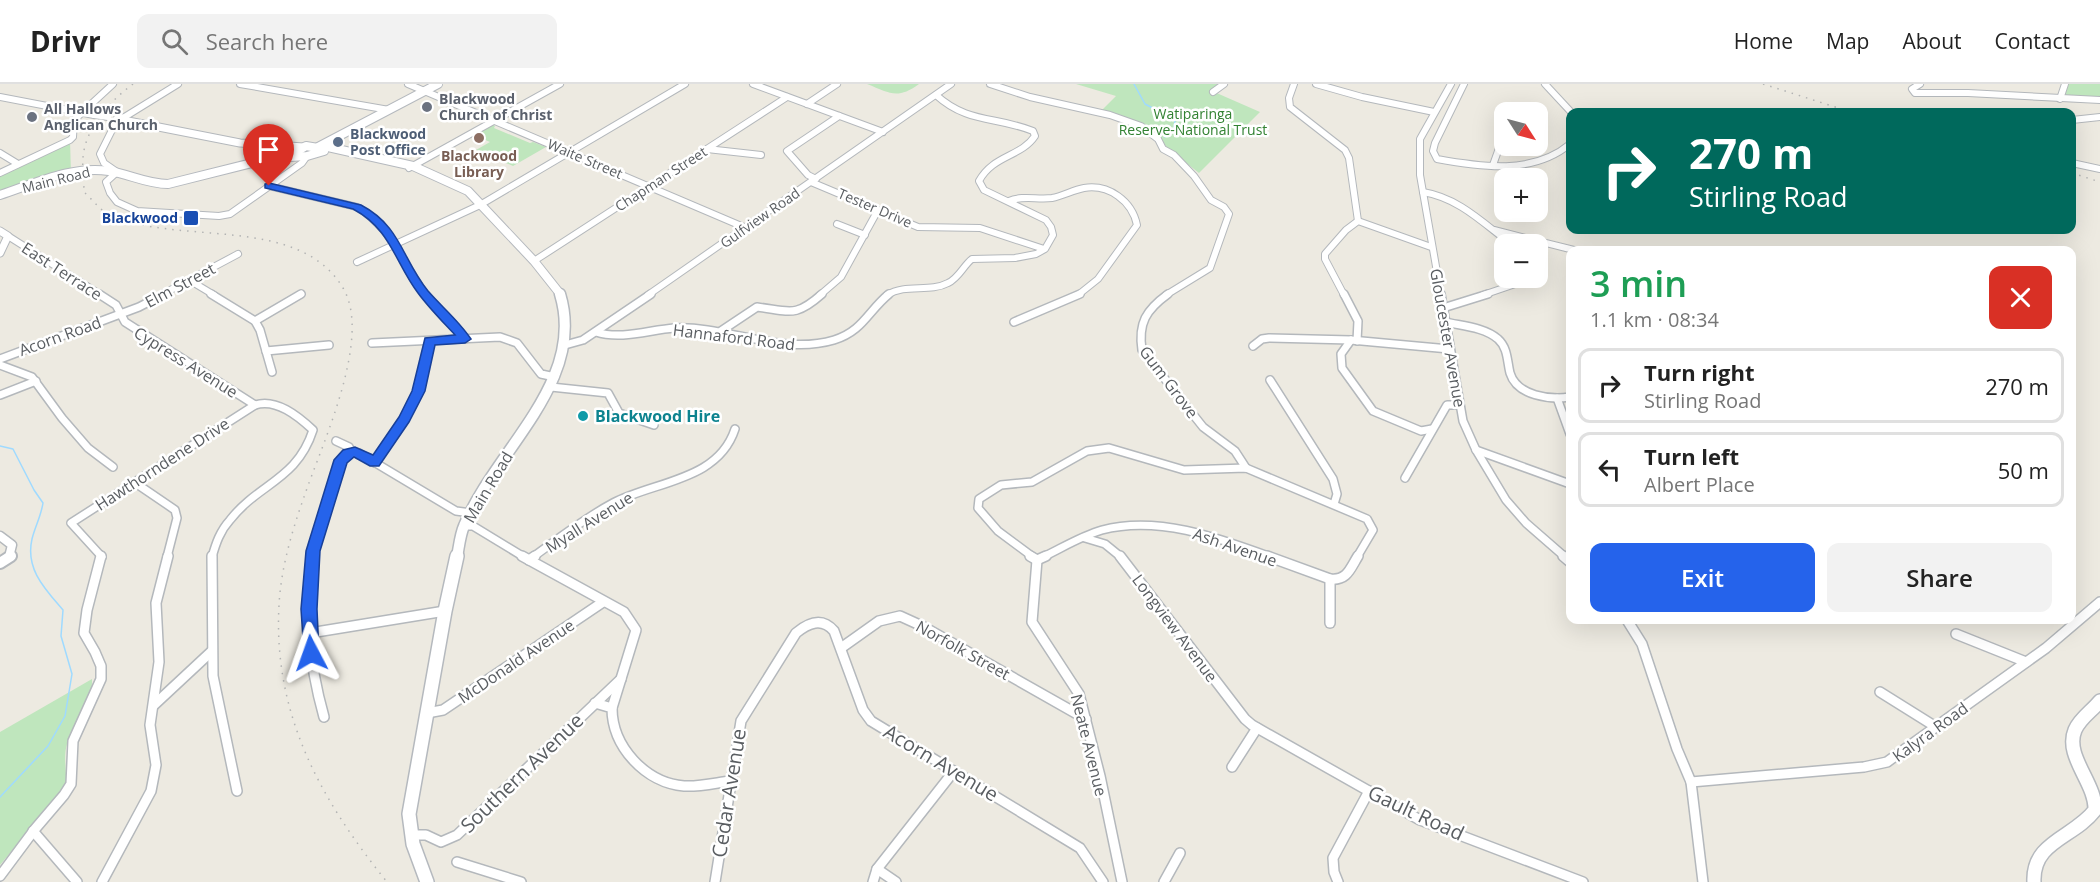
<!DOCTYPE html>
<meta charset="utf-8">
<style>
body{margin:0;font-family:"Open Sans",sans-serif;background:#f2f2f2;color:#222;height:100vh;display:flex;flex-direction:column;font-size:22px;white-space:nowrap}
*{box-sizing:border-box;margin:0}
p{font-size:20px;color:#767676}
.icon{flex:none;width:33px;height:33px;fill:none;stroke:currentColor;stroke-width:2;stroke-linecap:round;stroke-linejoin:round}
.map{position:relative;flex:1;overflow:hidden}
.details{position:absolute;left:1566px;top:162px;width:510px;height:378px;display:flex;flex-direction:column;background:#fff;border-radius:12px;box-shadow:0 6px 24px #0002}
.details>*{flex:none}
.guide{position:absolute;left:1566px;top:24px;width:510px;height:126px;border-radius:12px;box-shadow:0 6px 24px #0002;background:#00695c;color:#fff;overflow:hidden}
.needle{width:39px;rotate:126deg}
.fabs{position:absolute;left:1494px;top:18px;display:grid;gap:12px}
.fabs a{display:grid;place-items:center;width:54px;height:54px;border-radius:12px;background:#fff;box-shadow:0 6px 24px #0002;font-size:30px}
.pin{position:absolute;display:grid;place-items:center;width:51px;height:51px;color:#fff;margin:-62px -26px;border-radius:50% 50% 50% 0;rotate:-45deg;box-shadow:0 0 6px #0007}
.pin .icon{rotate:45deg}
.me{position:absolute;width:66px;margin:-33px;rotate:356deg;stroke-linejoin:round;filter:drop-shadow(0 0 4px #0008)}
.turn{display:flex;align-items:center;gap:21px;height:126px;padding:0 24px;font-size:27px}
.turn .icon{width:78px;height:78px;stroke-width:2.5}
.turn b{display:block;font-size:42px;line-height:51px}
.round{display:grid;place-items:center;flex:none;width:63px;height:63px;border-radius:12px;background:#f2f2f2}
.summary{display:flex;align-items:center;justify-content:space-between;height:102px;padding:0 24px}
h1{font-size:36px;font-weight:600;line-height:45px;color:#1e9e55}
.primary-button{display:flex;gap:12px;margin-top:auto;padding:12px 24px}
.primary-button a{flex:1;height:69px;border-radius:12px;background:#2563eb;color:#fff;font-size:24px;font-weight:600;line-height:69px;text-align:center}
.primary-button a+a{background:#f2f2f2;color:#222}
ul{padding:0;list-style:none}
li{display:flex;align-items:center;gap:18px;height:75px;margin:0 12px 9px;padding:0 12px;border:3px solid #e0e0e0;border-radius:12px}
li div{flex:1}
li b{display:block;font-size:22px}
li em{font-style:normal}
header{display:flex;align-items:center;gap:36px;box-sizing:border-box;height:84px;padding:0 30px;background:#fff;border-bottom:2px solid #e0e0e0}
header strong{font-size:28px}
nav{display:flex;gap:33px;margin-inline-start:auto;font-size:21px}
.search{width:420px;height:54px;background:#f2f2f2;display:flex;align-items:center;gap:15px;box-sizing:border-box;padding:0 21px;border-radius:12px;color:#767676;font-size:22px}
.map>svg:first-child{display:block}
.green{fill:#bfe6bd}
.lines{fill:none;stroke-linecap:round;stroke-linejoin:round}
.stream{stroke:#9fdaff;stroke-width:1.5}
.minor-far2-casing{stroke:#b4b8bc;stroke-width:8}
.minor-far1-casing{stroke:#b4b8bc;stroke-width:10}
.minor-casing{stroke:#b4b8bc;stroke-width:12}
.tertiary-far2-casing{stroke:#b4b8bc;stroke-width:9}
.tertiary-far1-casing{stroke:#b4b8bc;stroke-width:11}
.tertiary-casing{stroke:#b4b8bc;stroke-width:14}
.secondary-far2-casing{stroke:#b5b9be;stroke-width:10}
.secondary-far1-casing{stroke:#b5b9be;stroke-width:13}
.secondary-casing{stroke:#b5b9be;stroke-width:16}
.minor-far2{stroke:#fff;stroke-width:6}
.minor-far1{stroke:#fff;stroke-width:7}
.minor{stroke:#fff;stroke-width:9}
.tertiary-far2{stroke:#fff;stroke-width:7}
.tertiary-far1{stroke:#fff;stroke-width:8}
.tertiary{stroke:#fff;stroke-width:10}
.secondary-far2{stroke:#fff;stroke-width:8}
.secondary-far1{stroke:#fff;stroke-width:10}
.secondary{stroke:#fff;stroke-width:13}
.rail{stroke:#b3b4b4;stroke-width:1.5;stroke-dasharray:1.5 6;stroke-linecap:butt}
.minor-bridge-casing{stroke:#b4b8bc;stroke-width:8;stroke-linecap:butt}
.minor-bridge{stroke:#fff;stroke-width:6}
.route{fill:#2563eb;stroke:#184099;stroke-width:1.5}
.worship-dot{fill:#6b7280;stroke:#fff;stroke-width:2}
.education-dot{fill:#8d6e63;stroke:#fff;stroke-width:2}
.service-dot{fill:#5c6f8a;stroke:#fff;stroke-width:2}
.transit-dot{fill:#1a4fb4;stroke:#fff;stroke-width:2}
.culture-dot{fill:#0f9aa8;stroke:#fff;stroke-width:2}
.labels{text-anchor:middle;stroke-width:5;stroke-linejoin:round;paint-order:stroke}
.far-worship-label{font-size:14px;font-weight:bold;fill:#5b616d;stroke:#fff;text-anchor:start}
.far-park-label{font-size:14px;fill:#328232;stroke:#fff}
.far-service-label{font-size:14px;font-weight:bold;fill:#4e5e75;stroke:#fff;text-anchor:start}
.far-education-label{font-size:14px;font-weight:bold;fill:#785e54;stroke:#fff}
.far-street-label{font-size:14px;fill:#5a5e62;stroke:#fff}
.far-transit-label{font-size:14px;font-weight:bold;fill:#164399;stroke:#fff;text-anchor:end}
.street-label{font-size:16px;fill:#5a5e62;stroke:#fff}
.culture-label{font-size:16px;font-weight:bold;fill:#0d838f;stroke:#fff;text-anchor:start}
.near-street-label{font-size:20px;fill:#5a5e62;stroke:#fff}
</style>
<header>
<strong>Drivr</strong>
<div class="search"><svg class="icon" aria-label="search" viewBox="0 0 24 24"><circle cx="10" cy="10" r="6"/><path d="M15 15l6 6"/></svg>Search here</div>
<nav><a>Home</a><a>Map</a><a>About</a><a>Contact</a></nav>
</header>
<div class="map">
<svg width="2100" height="798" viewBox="0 0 2100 798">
<rect width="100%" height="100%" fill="#edeae1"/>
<g class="green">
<path d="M867,0h52c-22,16 -29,9 -52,0z"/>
<path d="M1076,0h146l-10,7 48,21 -61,61 -32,-25 -7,-11 -16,-12 -43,-14 15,-15z"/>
<path d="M2069,0h31v14l-37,-2z"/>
<path d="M493,41l2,1 -1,2 36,15 3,-1 13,5 -33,19 -37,-16 14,-8 -16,-7z"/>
<path d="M70,56l1,34 -71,21v-22z"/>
<path d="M92,595c1,28 -17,40 -25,65 -4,13 0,27 -1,41l-66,80v-133z"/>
</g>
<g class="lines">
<g class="stream">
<path d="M1134,0l11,20 30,16 -1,8 -9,9"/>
<path d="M0,362l13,3 21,41 9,13c-2,13 -8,24 -11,36 -7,30 13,50 31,71l-2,26 11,38 -7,42 -17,30 -48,51"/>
</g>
<g class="minor-far2-casing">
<g id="minor-far2">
<path d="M240,0l149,26"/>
<path d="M408,0l338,144"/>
<path d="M753,0l130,48"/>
<path d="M990,0l40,13 80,18 31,11 17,13 5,10 11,6 20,21 17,24 13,7 5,7 -19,54 -44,27"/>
<path d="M1294,0l-5,14 1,9 55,43 4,8 9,63"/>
<path d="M1316,0l46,13 72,15"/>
<path d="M1464,0l-29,59 -2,8 4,8c44,8 96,16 133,-15"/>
<path d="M1545,0l26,28"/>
<path d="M1920,0l-8,5 3,4h53l132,7"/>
<path d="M1213,8l11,-8"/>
<path d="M0,13l94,18"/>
<path d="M2060,15l5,-15"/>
<path d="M807,20l30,-20"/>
<path d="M1515,28l5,-5"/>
<path d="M123,34l55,-34"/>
<path d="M2072,36l28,-3"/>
<path d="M116,38l-16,32 4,9 13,9 -11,10 4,11 7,9 20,9 82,5 11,-2 72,-51 5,-7"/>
<path d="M707,65l54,6"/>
<path d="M0,69l18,11"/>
<path d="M2072,79l28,6"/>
<path d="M1493,81l11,-31"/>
<path d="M409,84l151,-84"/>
<path d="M0,89l70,-33 3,-3 1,-17 39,-36"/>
<path d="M816,95l-8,-4 -21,-24 52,-35"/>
<path d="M811,98l107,45 62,1 64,21"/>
<path d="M269,102l88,21c35,22 46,56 69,88"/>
<path d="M1423,108c36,6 60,31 88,52"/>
<path d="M1009,117c14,-6 28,-1 43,-3 11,-2 21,-8 32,-10 25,-4 48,13 53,37l-39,54 -20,16"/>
<path d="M837,140l28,11"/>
<path d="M1494,146l80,20"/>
<path d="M8,152l93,59"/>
<path d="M534,177l253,-164"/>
<path d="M357,178l123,-57 205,-121"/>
<path d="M189,196l25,15"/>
<path d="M161,211l77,-41"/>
<path d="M299,211l2,-1"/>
<path d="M648,211l303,-211"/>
<path d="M820,211l21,-18 37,-67"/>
<path d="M887,211c19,-12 42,-2 61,-12 11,-5 15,-17 24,-24l43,-1 21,-4 9,-5 8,-14 -2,-8 -5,-7 -62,-30 -5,-9c14,-26 42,-24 56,-45l-2,-5c-37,-15 -65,-7 -97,-36"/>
<path d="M1344,211l-19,-36v-5l21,-24 12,-9 73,26"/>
<path d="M1441,211l-21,-120v-36l31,-55"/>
<path d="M1483,211l50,-17"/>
</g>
</g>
<g class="minor-far1-casing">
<g id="minor-far1">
<path d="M99,210l17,11 9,17 130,83c21,-7 43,11 58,25 -16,50 -54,53 -83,90 -10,11 -14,23 -18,37"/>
<path d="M211,210l44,27 5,9 12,42"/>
<path d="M425,210l40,45"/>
<path d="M1168,210c-22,16 -30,29 -26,56l61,77 32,24 11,17"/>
<path d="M1344,210l14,27 -1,20"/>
<path d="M1441,210l22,127 13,29 30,50 20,23 39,34"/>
<path d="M1443,224l45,-14"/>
<path d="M255,237l46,-27"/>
<path d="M1014,238l66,-28"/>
<path d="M1445,238c17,4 39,5 53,17 10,9 9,22 12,34 7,23 40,27 60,24"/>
<path d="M721,247l36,-24c33,4 38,11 65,-13"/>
<path d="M596,248c25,8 53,-2 78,-4 53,-3 106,28 160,12 29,-9 34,-29 55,-46"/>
<path d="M1351,256l-10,14 1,14 31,43 48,20 11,-2"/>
<path d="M372,259l128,-6 17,6 24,31 14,3"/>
<path d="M565,261l18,-5 68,-46"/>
<path d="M1253,262l9,-7 7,-1 82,2 98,9"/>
<path d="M266,267l63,-6"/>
<path d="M0,275l139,-52 25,-13"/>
<path d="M0,281l32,12 30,41 26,30 25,19"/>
<path d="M1270,296l63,99 4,15 -3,10"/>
<path d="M551,303l57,6 11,20 35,12"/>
<path d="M0,311l36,-14"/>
<path d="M1557,314l13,36"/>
<path d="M336,357l13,6 3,5"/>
<path d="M1476,366l94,34"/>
<path d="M352,368l7,1 97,58 15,2"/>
<path d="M375,379l30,-45 13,-27 11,-50"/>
<path d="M1405,394l42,-73h12"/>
<path d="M134,398l41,28 2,8 -10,39"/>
<path d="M464,442h9l51,31"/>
<path d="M1085,454l20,6 16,13"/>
<path d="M102,473l-31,-34 184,-118"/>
<path d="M312,473l10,-42 19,-55 11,-8"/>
<path d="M533,473c26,-19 52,-39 80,-54 42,-22 105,-22 122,-74"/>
<path d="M1033,473l-35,-26 -20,-23 1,-9 22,-14 31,-3 55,-31 22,-3 75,22 62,-2 121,51 6,11 -16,27"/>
<path d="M1043,473c19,-9 38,-21 59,-27 56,-15 117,8 169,27"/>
</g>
</g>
<g class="minor-casing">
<g id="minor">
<path d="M212,472l1,120 24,115"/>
<path d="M313,472c-9,54 -4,108 11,161"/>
<path d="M522,472l102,56 12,18 -24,78"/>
<path d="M1030,472l7,4"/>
<path d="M1120,472l125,163 7,6 168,95 163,62"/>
<path d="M1267,472l63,23c17,2 20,-10 28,-23"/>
<path d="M1563,472l7,6"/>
<path d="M529,476l6,-4"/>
<path d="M1037,476l-5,62 47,72 21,82 22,106"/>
<path d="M1037,476l9,-4"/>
<path d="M1330,495v44"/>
<path d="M1627,536l15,24 35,105 14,33 12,100"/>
<path d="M310,549l135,-22"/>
<path d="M1956,550l70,28"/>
<path d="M841,564l38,-27 21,-5 22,10 164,93"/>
<path d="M1880,608l56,35"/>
<path d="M595,619l17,5c0,39 34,75 72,78 15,1 31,-3 46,-5"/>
<path d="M154,621l58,-54"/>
<path d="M427,629l16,-3 160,-108"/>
<path d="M1232,683l25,-39"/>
<path d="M1691,698l173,-15 23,-5 159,-114 54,-46"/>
<path d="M33,747l44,51"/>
<path d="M412,751h14l15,7 16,-7 164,-156"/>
<path d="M457,778l64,20"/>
<path d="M877,785l19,13"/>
<path d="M0,792l35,-47 29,-34 7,-11 2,-43 28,-62v-13l-6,-14 -11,-19 3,-23 14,-54"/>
<path d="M102,798l49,-91 5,-26 -6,-40 9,-63 -3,-59 12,-47"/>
<path d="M715,798l26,-161 55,-88c12,-10 26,-16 38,-2l29,79 8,11 209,127 23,34"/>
<path d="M873,798l4,-13 77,-98"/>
<path d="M1164,798l16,-29"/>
<path d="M1338,798l-4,-10 -1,-14 36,-67"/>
</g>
</g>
<g class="tertiary-far2-casing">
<g id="tertiary-far2">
<path d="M117,35l6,-1v2l117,23 64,4"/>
<path d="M0,147l8,5 -8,17"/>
</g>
</g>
<g class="tertiary-far1-casing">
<path id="tertiary-far1" d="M0,452l12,9 -3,12"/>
</g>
<g class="tertiary-casing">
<path id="tertiary" d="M0,479l11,-7"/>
</g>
<g class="secondary-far2-casing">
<g id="secondary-far2">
<path d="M318,63l120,-63"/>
<path d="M318,64l10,-1 85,19 55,25 66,70 27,34"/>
<path d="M296,68l10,-6 12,2"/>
<path d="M290,73l17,-1 17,-5"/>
<path d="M0,111c34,-11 72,-30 109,-24 20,3 38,13 59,13l128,-32"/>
</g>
</g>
<g class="secondary-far1-casing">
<path id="secondary-far1" d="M457,473c2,-10 3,-22 7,-31 31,-76 123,-144 96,-232"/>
</g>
<g class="secondary-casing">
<g id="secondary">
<path d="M427,798l-14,-38 -4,-30 36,-203 12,-55"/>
<path d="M2034,798c-2,-41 40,-44 61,-72 1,-27 -31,-54 -20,-80 5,-12 17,-19 25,-29"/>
</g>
</g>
<use href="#minor-far2" class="minor-far2"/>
<use href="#minor-far1" class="minor-far1"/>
<use href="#minor" class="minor"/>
<use href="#tertiary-far2" class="tertiary-far2"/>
<use href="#tertiary-far1" class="tertiary-far1"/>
<use href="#tertiary" class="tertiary"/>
<use href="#secondary-far2" class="secondary-far2"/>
<use href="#secondary-far1" class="secondary-far1"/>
<use href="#secondary" class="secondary"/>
<g class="rail">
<path d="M133,0c-23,17 -48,44 -50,74 -1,11 1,23 1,34 7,6 15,17 24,22 69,33 190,-1 235,74 30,50 -22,158 -39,209 -12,34 -23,71 -25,108 -6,109 41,194 108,277"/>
<path d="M1763,0l88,28"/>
<path d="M2072,89l28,9"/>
</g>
<g class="minor-bridge-casing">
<path id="minor-bridge" d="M94,31l14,2"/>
</g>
<use href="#minor-bridge" class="minor-bridge"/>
</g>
<path class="route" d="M269,99l92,22c40,21 41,54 67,86 14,16 31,30 43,48l-6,4 -30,2 -10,46 -16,31 -30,44h-9l-16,-9 -7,6 -27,88 -3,58 2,44 -2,5 -6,2 -5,-2 -2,-5 -3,-44 5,-58 28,-91 9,-10 12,-3 18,8 26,-38 13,-26 13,-53 30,-3c-12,-13 -26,-27 -37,-42 -23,-30 -27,-64 -65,-84l-88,-21v-4z"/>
<g class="worship-dot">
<circle cx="427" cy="23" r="6"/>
<circle cx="32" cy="33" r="6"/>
</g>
<circle class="education-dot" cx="479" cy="54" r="6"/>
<circle class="service-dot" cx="338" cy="58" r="6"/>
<rect class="transit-dot" x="183" y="126" width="16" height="16" rx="3"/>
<circle class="culture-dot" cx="583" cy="332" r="6"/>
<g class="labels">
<g class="far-worship-label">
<text x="439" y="20">Blackwood<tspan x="439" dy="16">Church of Christ</tspan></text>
<text x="44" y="30">All Hallows<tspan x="44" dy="16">Anglican Church</tspan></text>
</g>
<g class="far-park-label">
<text x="1193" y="35">Watiparinga<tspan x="1193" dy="16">Reserve-National Trust</tspan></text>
</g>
<g class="far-service-label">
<text x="350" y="55">Blackwood<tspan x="350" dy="16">Post Office</tspan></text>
</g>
<g class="far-education-label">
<text x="479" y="77">Blackwood<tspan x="479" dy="16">Library</tspan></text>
</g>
<g class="far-street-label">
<text transform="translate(585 75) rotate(23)" y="5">Waite Street</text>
<text transform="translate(661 95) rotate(-33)" y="5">Chapman Street</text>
<text transform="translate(56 96) rotate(-14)" y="5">Main Road</text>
<text transform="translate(875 124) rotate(23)" y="5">Tester Drive</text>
<text transform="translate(760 134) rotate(-35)" y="5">Gulfview Road</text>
</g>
<g class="far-transit-label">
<text x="178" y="139">Blackwood</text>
</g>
<g class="street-label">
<text transform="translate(62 187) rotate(33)" y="6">East Terrace</text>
<text transform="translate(180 201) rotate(-28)" y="6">Elm Street</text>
<text transform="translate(60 252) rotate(-20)" y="6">Acorn Road</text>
<text transform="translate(734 253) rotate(7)" y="6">Hannaford Road</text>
<text transform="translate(1448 254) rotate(80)" y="6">Gloucester Avenue</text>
<text transform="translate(186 278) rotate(32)" y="6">Cypress Avenue</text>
<text transform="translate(1169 298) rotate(53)" y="6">Gum Grove</text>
<text transform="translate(162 380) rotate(-33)" y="6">Hawthorndene Drive</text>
<text transform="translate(488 403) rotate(-59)" y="6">Main Road</text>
<text transform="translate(589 438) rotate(-32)" y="6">Myall Avenue</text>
<text transform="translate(1235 463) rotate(19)" y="6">Ash Avenue</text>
<text transform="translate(1175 544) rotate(53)" y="6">Longview Avenue</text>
<text transform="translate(963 566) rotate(29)" y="6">Norfolk Street</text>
<text transform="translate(516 577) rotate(-34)" y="6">McDonald Avenue</text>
<text transform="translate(1930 648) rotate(-36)" y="6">Kalyra Road</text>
<text transform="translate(1089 661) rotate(76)" y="6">Neate Avenue</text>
</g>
<g class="culture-label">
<text x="595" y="338">Blackwood Hire</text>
</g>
<g class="near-street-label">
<text transform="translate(941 679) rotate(31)" y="7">Acorn Avenue</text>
<text transform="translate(522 689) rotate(-44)" y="7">Southern Avenue</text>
<text transform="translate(729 709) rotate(-81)" y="7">Cedar Avenue</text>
<text transform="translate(1416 729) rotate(25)" y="7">Gault Road</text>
</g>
</g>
</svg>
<div class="fabs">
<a><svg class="needle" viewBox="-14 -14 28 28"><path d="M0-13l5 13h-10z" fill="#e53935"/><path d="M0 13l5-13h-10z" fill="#767676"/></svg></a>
<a>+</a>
<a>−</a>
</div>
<div class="pin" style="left:269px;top:102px;background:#d93025"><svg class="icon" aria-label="arrive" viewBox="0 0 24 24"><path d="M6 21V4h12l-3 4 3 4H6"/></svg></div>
<svg class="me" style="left:311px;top:569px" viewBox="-20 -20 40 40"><path d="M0-17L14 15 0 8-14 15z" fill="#2563eb" stroke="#fff" stroke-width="4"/></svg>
<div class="guide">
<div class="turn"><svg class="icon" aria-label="right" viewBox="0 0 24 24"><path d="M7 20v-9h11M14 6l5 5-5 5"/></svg><div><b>270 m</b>Stirling Road</div></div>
</div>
<section class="details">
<div class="summary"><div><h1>3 min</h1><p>1.1 km · 08:34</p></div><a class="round" style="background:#d93025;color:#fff"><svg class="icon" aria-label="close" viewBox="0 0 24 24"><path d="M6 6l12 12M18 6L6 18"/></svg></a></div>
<ul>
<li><svg class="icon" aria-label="right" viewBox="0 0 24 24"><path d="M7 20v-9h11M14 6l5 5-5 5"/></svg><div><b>Turn right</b><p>Stirling Road</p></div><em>270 m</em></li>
<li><svg class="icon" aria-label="left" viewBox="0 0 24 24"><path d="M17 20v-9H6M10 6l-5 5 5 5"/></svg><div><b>Turn left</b><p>Albert Place</p></div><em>50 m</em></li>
</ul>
<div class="primary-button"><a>Exit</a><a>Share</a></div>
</section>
</div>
